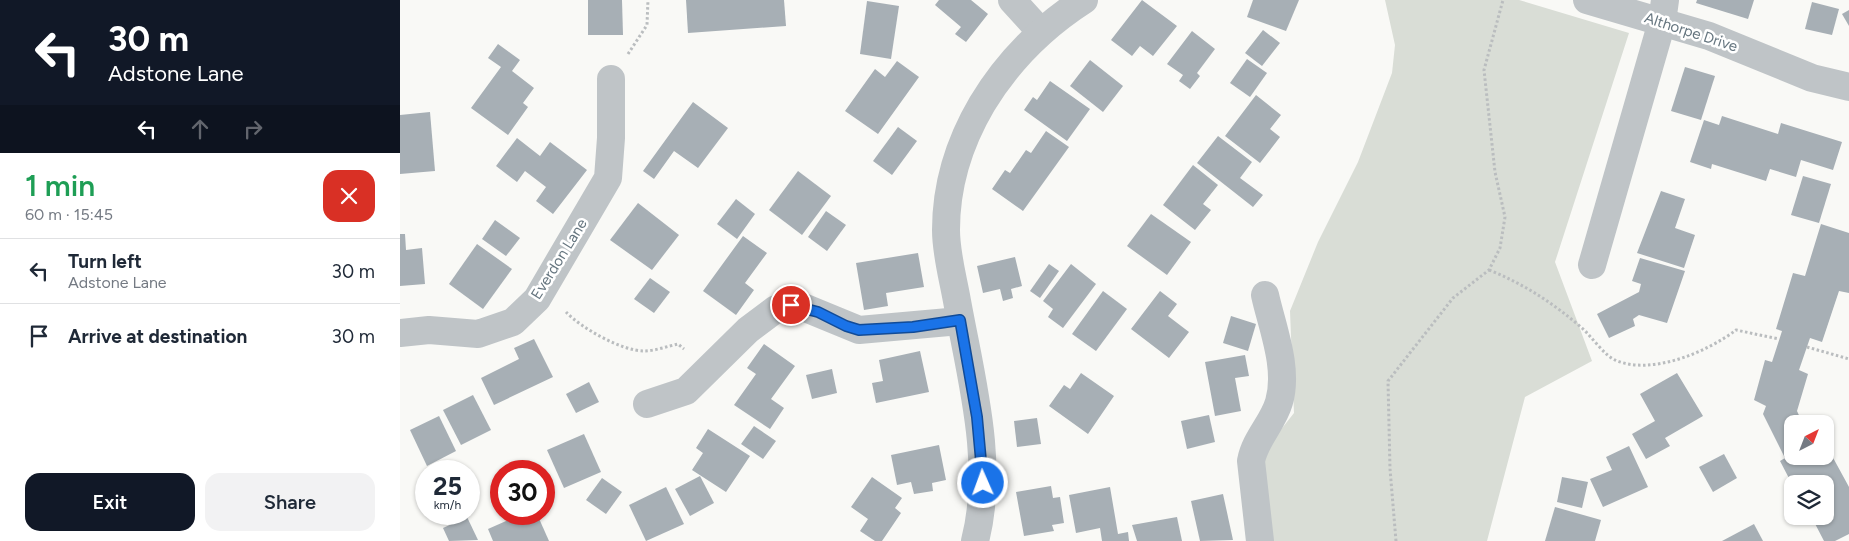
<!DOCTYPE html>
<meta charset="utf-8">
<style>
body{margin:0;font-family:Figtree,sans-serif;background:#f2f2f3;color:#1f2937;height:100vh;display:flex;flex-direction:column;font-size:19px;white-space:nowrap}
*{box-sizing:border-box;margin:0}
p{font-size:16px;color:#747a83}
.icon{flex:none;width:28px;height:28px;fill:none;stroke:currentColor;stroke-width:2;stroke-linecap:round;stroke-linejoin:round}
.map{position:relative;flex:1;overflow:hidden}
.drawer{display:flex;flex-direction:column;background:#fff;width:400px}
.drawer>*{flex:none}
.banner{background:#111827;color:#fff;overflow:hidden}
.needle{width:32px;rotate:42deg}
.buttons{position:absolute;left:1384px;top:415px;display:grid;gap:10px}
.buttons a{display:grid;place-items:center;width:50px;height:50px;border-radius:10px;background:#fff;box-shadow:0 1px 4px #0004;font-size:25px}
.speed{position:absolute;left:15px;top:460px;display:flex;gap:10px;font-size:25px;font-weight:700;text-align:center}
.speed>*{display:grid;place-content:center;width:65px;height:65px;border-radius:50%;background:#fff;box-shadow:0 1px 4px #0004;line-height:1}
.speed small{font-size:12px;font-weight:400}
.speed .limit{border:8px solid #d22;background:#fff;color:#111}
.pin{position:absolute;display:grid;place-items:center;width:42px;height:42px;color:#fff;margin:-21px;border:2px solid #fff;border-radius:50%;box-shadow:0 1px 5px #0007}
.me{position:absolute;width:55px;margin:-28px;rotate:358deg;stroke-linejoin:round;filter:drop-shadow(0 0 4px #0008)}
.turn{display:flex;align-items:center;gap:18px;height:105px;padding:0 25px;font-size:22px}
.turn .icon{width:65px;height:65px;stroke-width:2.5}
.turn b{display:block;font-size:35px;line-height:42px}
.lanes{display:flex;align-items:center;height:48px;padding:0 25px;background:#0003;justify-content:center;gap:25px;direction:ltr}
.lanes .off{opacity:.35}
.round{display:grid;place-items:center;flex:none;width:52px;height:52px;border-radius:15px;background:#f2f2f3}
.headline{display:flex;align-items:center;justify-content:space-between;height:85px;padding:0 25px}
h1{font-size:30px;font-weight:600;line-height:38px;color:#1e9e55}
.action{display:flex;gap:10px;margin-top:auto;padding:10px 25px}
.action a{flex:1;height:58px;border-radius:15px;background:#111827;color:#fff;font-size:20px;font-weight:600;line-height:58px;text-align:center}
.action a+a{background:#f2f2f3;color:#1f2937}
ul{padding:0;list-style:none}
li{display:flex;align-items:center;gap:15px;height:65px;padding:0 25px;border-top:1px solid #e0e1e3}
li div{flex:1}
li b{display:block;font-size:19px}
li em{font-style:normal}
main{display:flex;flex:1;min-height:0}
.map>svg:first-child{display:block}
.green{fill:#d9ddd6}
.building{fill:#a7afb5}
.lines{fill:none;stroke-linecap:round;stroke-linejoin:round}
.path{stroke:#babdbf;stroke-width:3;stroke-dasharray:2.5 2.5;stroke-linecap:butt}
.minor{stroke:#bfc4c7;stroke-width:28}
.route-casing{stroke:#114b97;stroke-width:12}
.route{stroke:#1a73e8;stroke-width:9}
.labels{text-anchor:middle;stroke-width:5;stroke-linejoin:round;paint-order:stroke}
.street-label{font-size:15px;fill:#65757f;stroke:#fff}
</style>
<main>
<section class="drawer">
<div class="banner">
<div class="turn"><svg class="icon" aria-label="left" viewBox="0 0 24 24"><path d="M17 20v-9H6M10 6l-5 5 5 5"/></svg><div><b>30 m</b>Adstone Lane</div></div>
<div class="lanes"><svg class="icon" aria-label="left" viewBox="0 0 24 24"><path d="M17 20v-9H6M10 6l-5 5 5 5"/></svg><svg class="icon off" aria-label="ahead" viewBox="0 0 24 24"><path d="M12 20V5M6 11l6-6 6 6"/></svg><svg class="icon off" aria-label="right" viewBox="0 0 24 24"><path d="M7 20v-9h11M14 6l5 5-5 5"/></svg></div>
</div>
<div class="headline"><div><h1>1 min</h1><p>60 m · 15:45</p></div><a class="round" style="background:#d93025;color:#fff"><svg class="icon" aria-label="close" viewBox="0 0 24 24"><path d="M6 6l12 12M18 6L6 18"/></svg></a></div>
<ul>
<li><svg class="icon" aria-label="left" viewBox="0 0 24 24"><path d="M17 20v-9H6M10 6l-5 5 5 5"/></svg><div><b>Turn left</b><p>Adstone Lane</p></div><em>30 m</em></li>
<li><svg class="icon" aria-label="arrive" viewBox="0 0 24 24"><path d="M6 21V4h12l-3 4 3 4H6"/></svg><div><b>Arrive at destination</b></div><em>30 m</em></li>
</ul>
<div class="action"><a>Exit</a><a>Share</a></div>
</section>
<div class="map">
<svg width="1449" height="541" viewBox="0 0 1449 541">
<rect width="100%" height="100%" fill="#f9f9f6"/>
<path class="green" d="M985,0h134l110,33 -74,229 37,99 -67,36 -38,144h-219l-7,-86 33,-42 -4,-102 28,-69 40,-80 34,-89 3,-28z"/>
<g class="building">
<path d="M188,0h34l1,35h-35z"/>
<path d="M286,0h98l2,26 -98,7z"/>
<path d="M539,0h32l17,14 -22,28 -11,-8 6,-7 -26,-22z"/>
<path d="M742,0l35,26 -24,30 -13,-10 -8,10 -21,-16z"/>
<path d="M853,0h46l-13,31 -39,-14z"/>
<path d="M1297,0h57l-6,19 -52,-16z"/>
<path d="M467,1l32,5 -8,53 -31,-5z"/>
<path d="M1412,2l27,7 -7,26 -27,-6z"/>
<path d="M1449,10v16l-7,-12z"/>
<path d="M863,30l17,13 -18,23 -17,-13z"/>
<path d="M792,31l23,18 -18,24 3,3 -10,13 -11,-8 4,-6 -16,-11z"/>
<path d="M98,44l22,16 -8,11 22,17 -11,15 5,4 -20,28 -37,-27 30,-41 -13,-9z"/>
<path d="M847,59l20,14 -17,24 -20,-14z"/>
<path d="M690,60l33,26 -20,26 -33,-26z"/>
<path d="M497,61l22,16 -41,57 -33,-23 30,-42 10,8z"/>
<path d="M1285,67l30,9 -14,44 -30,-9z"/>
<path d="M650,81l40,28 -23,32 -43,-31 9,-13 4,3z"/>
<path d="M856,95l25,20 -11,14 10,8 -20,26 -35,-27z"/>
<path d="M293,102l35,26 -30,40 -24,-17 -20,28 -11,-8z"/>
<path d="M30,112l5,59 -35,3v-59z"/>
<path d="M1322,116l56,18 3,-11 61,19 -9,28 -32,-10 -5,17 -26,-8 -4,12 -54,-17 -1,5 -21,-7 14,-42 15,5z"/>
<path d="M498,127l19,14 -25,34 -19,-14z"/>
<path d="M646,131l23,16 -46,64 -31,-22 13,-19 5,3 16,-23 5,3z"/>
<path d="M818,136l34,26 -12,16 23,17 -10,12 -56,-44z"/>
<path d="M117,138l23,18 10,-14 37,28 -34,44 -17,-13 10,-14 -21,-16 -8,11 -21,-16z"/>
<path d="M793,165l25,20 -15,19 8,6 -16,20 -32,-25z"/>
<path d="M398,171l33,25 -29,39 -33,-25z"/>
<path d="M1403,176l28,8 -12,39 -28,-8z"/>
<path d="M1261,191l24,8 -10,29 20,7 -11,33 -47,-15z"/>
<path d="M336,199l19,15 -18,25 -20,-15z"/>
<path d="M238,203l41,32 -27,35 -42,-30z"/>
<path d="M426,211l20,14 -19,26 -19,-14z"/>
<path d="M751,214l40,28 -24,33 -40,-29z"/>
<path d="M95,220l25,18 -14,18 -24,-17z"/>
<path d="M1421,224l28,9v60l-10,-2 -17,51 -12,-4 -11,32 9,4 -11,37 6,13h-11v32h33v-13l24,44v47l-14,7h-11l-13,-25h14v-32h-33l-12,-23 5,-3 -22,-44 3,-8 -12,-6 11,-40 7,2 10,-31 -6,-2 17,-56 12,3z"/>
<path d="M0,234h5l1,16 16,-2 3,36 -25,2z"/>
<path d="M343,236l24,17 -22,30 9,7 -18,25 -33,-24z"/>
<path d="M77,244l35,25 -29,40 -34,-25z"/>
<path d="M518,253l6,34 -38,6 2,13 -24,4 -8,-47z"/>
<path d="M615,257l7,29 -11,3 2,9 -10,3 -3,-12 -17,4 -6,-27z"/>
<path d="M1240,258l45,13 -18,52 -28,-8 -6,4 2,7 -26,12 -12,-24 42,-22 2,-8 -9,-3z"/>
<path d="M649,264l10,7 -19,27 -10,-7z"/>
<path d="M671,264l25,20 -33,44 -15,-11 5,-8 -10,-8z"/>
<path d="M250,278l20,14 -16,21 -20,-14z"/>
<path d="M703,291l24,18 -31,42 -24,-17z"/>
<path d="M760,291l17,13 -9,12 21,16 -20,26 -38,-29z"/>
<path d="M831,316l25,8 -8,27 -25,-8z"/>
<path d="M134,339l19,38 -59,28 -13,-27 38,-19 -5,-11z"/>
<path d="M364,344l31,22 -24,33 13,9 -14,21 -36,-24 22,-31 -9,-6z"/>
<path d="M520,351l9,41 -53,11 -4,-20 11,-2 -4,-21z"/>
<path d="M845,355l4,21 -14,2 6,33 -26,5 -10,-54z"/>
<path d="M432,369l5,24 -25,6 -6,-24z"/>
<path d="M681,373l33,23 -26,38 -39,-28 15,-21 6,4z"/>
<path d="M1277,373l26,43 -38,22 5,8 -24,13 -14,-25 23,-13 -15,-27z"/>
<path d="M189,382l10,20 -23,11 -10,-19z"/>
<path d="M73,395l18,35 -30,15 -18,-35z"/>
<path d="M809,415l6,27 -28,7 -6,-28z"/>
<path d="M39,416l17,35 -29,15 -17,-36z"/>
<path d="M637,418l4,26 -24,3 -3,-26z"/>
<path d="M354,426l22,15 -13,18 -22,-15z"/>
<path d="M308,429l42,27 -24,36 -34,-22 11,-17 -7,-5z"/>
<path d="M184,434l17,38 -37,16 -17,-38z"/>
<path d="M539,445l7,35 -14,3 1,8 -19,3 -3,-12 -14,3 -6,-30z"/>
<path d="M1229,446l19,41 -45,20 -13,-28 22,-9 -6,-13z"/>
<path d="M1324,454l13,24 -24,14 -14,-25z"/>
<path d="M300,476l14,27 -24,13 -15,-27z"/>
<path d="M472,477l30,21 -7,10 6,5 -19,28h-7l-15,-10 8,-12 -17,-12z"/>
<path d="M1162,477l26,5 -6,26 -25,-6z"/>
<path d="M202,478l20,14 -16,22 -20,-14z"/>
<path d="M651,486l2,12 7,-1 4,26 -12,2 2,6 -30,5 -8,-44z"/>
<path d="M266,487l18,37 -38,17 -17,-36z"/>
<path d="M710,487l8,47 10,-2 1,9h-27l-2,-13 -24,5 -7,-38z"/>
<path d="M823,494l10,46 -33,1 -9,-40z"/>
<path d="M1155,507l46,13 -6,21h-50z"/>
<path d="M122,514h15l12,27h-56l-5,-12z"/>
<path d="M67,517l11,23 -29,1 -6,-13z"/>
<path d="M777,517l5,24h-45l-5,-16z"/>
<path d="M1354,524l9,17h-41z"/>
</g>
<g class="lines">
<g class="path">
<path d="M228,54l19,-29 1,-25"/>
<path d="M1089,270c35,14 64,33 93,58 9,8 23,28 33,32 36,16 92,-8 121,-30l43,9"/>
<path d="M166,312c15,16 56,39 78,39 11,0 24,-5 34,-7l6,5"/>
<path d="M1407,347l42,12"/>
<path d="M996,541l-6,-72 -2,-88 65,-83 36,-28 11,-22 5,-31 -10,-45 -11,-102 19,-70"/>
</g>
<g class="minor">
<path d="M612,0l28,31"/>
<path d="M1187,0l122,36 103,42 37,9"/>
<path d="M1192,265l70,-243 3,-22"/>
<path d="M0,333l29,-3 49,4 35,-12 24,-23 71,-121 3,-40v-59"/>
<path d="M247,404l39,-13 62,-61 28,-21 15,-4 12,2 56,23 101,-9"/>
<path d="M575,541c20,-77 -4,-163 -18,-240 -4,-23 -11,-47 -11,-71 0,-45 13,-87 36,-126 26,-43 60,-77 102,-104"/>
<path d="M860,541l-9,-80c4,-22 22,-38 28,-59 10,-34 -7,-75 -14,-107"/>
</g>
</g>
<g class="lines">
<g class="route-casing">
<path id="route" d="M391,305l27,7 28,14 13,4 54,-3 47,-7 17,97 6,66"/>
</g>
<use href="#route" class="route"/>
</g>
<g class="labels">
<g class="street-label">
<text transform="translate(1291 32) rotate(18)" y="5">Althorpe Drive</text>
<text transform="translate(159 259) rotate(-58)" y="5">Everdon Lane</text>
</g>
</g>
</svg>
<div class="buttons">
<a><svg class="needle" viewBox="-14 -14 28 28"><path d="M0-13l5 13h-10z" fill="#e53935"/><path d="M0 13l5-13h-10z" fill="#747a83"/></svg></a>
<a><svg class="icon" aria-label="layers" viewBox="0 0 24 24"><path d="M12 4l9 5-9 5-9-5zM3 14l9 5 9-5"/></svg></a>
</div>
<div class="speed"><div>25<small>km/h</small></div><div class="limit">30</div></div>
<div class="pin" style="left:391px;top:305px;background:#d93025"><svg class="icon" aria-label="arrive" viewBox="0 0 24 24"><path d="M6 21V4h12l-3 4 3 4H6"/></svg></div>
<svg class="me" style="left:583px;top:483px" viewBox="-20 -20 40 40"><circle r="17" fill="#1a73e8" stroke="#fff" stroke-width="3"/><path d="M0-11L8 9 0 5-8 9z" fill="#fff"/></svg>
</div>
</main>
